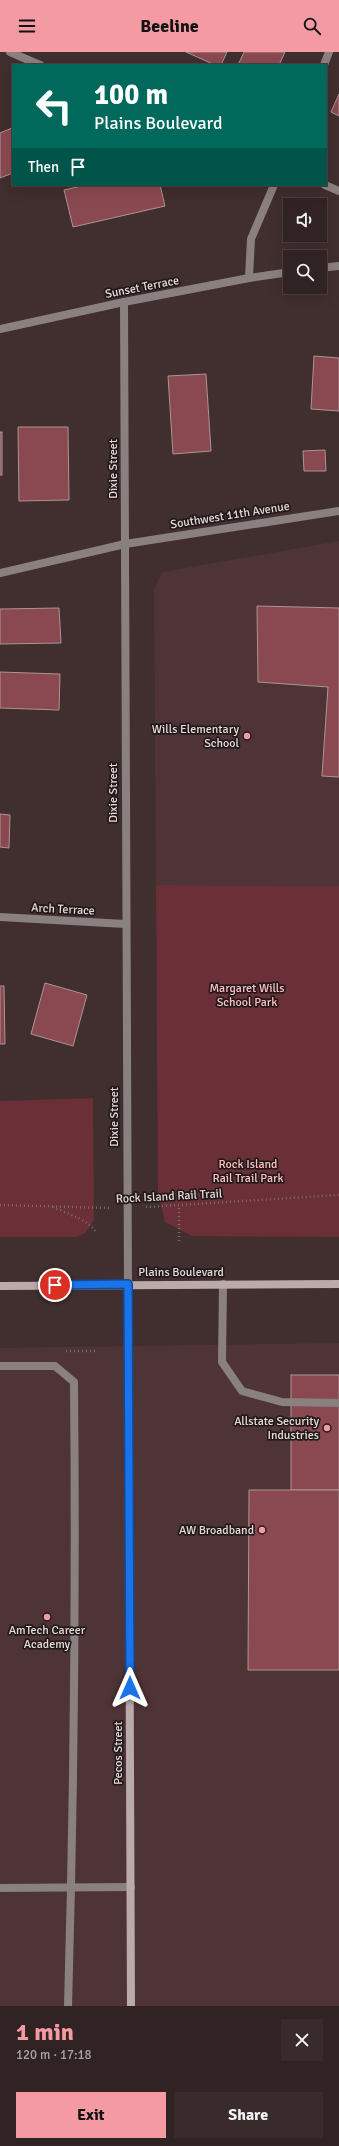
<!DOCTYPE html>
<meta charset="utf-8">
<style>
body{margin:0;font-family:Signika,sans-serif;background:#392a2b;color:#f1f3f6;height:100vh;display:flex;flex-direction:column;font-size:15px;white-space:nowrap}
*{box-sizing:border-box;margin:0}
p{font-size:13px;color:#a8a4a6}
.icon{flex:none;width:22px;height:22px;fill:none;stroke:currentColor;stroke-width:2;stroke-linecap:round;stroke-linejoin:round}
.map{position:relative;height:1954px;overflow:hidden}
.side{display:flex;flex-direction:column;background:#312223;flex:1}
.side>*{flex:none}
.banner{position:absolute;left:12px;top:12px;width:315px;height:122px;border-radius:0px;box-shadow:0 4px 16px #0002,0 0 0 1px #4c3f41;background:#00695c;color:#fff;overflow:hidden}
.controls{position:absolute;left:283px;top:146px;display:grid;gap:8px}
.controls a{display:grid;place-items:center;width:44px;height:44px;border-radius:0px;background:#312223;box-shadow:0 4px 16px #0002,0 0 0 1px #4c3f41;font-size:20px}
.pin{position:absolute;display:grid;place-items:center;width:34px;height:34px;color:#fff;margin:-17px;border:2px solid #fff;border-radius:50%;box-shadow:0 1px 4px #0007}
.me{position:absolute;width:44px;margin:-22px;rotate:0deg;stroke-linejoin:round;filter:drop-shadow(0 0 3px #0008)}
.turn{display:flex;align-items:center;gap:14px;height:84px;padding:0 16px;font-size:18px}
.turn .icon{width:52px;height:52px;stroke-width:2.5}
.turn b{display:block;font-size:28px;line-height:34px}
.then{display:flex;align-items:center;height:38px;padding:0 16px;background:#0003;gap:8px;font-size:15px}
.round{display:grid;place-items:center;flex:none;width:42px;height:42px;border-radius:0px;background:#392a2b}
.headline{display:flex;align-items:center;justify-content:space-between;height:68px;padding:0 16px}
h1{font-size:24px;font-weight:700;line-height:30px;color:#f49aa3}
.button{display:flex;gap:8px;margin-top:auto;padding:8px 16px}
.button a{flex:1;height:46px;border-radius:0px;background:#f49aa3;color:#111;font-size:16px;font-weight:700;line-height:46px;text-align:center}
.button a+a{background:#392a2b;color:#f1f3f6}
header{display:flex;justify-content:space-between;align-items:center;height:52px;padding:0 16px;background:#f49aa3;color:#111;font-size:18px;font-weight:700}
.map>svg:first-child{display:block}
.built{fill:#4f3437}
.green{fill:#6b2f37}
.building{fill:#8a4950;stroke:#ac9495}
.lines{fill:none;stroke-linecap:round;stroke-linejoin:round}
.path{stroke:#7d6c6d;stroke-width:2.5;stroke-dasharray:1 3;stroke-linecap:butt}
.service{stroke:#8a8080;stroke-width:8}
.minor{stroke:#8a8080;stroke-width:8}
.tertiary{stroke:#8a8080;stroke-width:8}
.secondary{stroke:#bbaaab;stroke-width:8}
.route-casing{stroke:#114b97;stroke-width:10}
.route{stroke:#1a73e8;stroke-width:7}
.poi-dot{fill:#f49aa3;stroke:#221919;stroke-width:1.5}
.labels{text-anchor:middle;stroke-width:3.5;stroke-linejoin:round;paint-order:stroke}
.street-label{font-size:12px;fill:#e6d9da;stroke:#221919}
.poi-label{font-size:12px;fill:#e6d9da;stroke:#221919;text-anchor:end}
.park-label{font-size:12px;fill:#fec0c5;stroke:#221919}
</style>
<header><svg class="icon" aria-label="menu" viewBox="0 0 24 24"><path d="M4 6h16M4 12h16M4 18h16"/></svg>Beeline<svg class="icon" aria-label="search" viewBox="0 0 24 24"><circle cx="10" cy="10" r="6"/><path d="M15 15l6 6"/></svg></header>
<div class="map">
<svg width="339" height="1954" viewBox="0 0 339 1954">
<rect width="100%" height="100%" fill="#412e2f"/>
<g class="built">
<path d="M339,489v345l-183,-1 -2,-297 9,-16z"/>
<path d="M339,1291v663h-339v-658z"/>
</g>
<g class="green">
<path d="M156,833l183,1v351l-147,-1 -27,-14 -7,-31z"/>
<path d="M93,1046l1,122 -9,13 -10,4h-75v-136z"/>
</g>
<g class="building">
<path d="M186,0h41l-6,13h-6z"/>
<path d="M244,0h41l-6,13h-41z"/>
<path d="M339,42v22l-8,-4z"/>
<path d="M12,76l1,45 -13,5v-45z"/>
<path d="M86,133h74l5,21 -92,21 -9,-37z"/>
<path d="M314,304l25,2v53l-28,-2z"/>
<path d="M206,322l5,77 -38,3 -5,-78z"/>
<path d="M18,375h50l1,73 -50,1z"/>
<rect x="0" y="380" width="2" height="43"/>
<path d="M325,398l1,21h-22l-1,-20z"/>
<path d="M257,554l82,2v169l-17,-1 6,-89 -70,-5z"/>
<path d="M59,556l2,35 -61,1v-35z"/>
<path d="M0,620l60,2 -1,36 -59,-2z"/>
<path d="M0,762l10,1 -1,33 -9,-1z"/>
<path d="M45,931l42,12 -14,51 -42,-12z"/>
<path d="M0,934h4l1,58h-5z"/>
<rect x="291" y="1323" width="48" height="115"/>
<path d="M249,1438h90v180h-91z"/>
</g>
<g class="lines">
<g class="path">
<path d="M0,1153l111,3"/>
<path d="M53,1155c14,7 35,12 44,26"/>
<path d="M146,1155l193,-12"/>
<path d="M179,1189v-36"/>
<path d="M66,1299h30"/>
</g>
<g class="service">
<path d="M0,521l125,-29"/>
<path d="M223,1232l-1,78 20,29 40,11 57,1"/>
<path d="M0,1314h55l19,16c2,208 0,416 -6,624"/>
<path d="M0,1836l131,-1"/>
</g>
<g class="minor">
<path d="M10,0l30,13"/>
<path d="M325,133l14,6"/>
<path d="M320,216l19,-2"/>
<path d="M249,226l41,-6"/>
<path d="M0,277l124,-27"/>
<path d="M125,492l214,-33"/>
<path d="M0,865l125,7"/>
</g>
<g class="tertiary">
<path d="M324,13l5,-13"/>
<path d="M128,1233l-4,-983 125,-24 2,-39 23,-54"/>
</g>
<g class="secondary">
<path d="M128,1233l3,721"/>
<path d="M0,1234l339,-2"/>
</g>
</g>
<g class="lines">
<g class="route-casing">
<path id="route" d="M55,1233l73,-1 2,404"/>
</g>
<use href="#route" class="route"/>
</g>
<g class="poi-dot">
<circle cx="247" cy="684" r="4"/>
<circle cx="327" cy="1376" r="4"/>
<circle cx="262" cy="1478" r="4"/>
<circle cx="47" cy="1565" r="4"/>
</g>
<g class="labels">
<g class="street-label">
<text transform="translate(142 235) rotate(-11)" y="4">Sunset Terrace</text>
<text transform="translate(113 417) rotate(-90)" y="4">Dixie Street</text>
<text transform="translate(230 463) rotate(-9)" y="4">Southwest 11th Avenue</text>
<text transform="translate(113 741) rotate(-90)" y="4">Dixie Street</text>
<text transform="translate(63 857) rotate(3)" y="4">Arch Terrace</text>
<text transform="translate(114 1065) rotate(-90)" y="4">Dixie Street</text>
<text transform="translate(169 1144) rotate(-3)" y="4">Rock Island Rail Trail</text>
<text x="181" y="1224">Plains Boulevard</text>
<text transform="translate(118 1701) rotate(-90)" y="4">Pecos Street</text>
</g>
<g class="poi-label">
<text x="239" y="681">Wills Elementary<tspan x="239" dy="14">School</tspan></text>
<text x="319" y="1373">Allstate Security<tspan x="319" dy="14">Industries</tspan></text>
<text x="254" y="1482">AW Broadband</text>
<text x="47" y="1582" text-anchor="middle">AmTech Career<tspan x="47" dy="14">Academy</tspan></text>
</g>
<g class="park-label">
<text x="247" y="940">Margaret Wills<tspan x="247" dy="14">School Park</tspan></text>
<text x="248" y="1116">Rock Island<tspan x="248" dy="14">Rail Trail Park</tspan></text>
</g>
</g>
</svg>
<div class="controls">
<a><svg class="icon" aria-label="sound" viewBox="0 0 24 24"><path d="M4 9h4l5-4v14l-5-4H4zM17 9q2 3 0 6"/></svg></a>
<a><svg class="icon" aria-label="search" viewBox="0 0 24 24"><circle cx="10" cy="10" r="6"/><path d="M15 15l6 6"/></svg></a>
</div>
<div class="pin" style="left:55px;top:1233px;background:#d93025"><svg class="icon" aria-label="arrive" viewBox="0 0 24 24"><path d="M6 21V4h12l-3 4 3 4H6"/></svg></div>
<svg class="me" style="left:130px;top:1636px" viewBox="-20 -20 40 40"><path d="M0-17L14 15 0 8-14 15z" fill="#1a73e8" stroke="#fff" stroke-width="4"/></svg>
<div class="banner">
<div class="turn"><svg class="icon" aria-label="left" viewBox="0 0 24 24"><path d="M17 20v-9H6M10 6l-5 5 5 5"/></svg><div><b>100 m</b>Plains Boulevard</div></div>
<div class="then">Then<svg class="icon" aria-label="arrive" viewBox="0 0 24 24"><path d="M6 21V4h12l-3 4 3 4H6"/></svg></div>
</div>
</div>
<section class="side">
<div class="headline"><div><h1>1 min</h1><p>120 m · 17:18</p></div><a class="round"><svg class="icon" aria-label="close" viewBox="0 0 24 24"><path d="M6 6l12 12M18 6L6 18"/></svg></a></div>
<div class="button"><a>Exit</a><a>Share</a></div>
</section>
